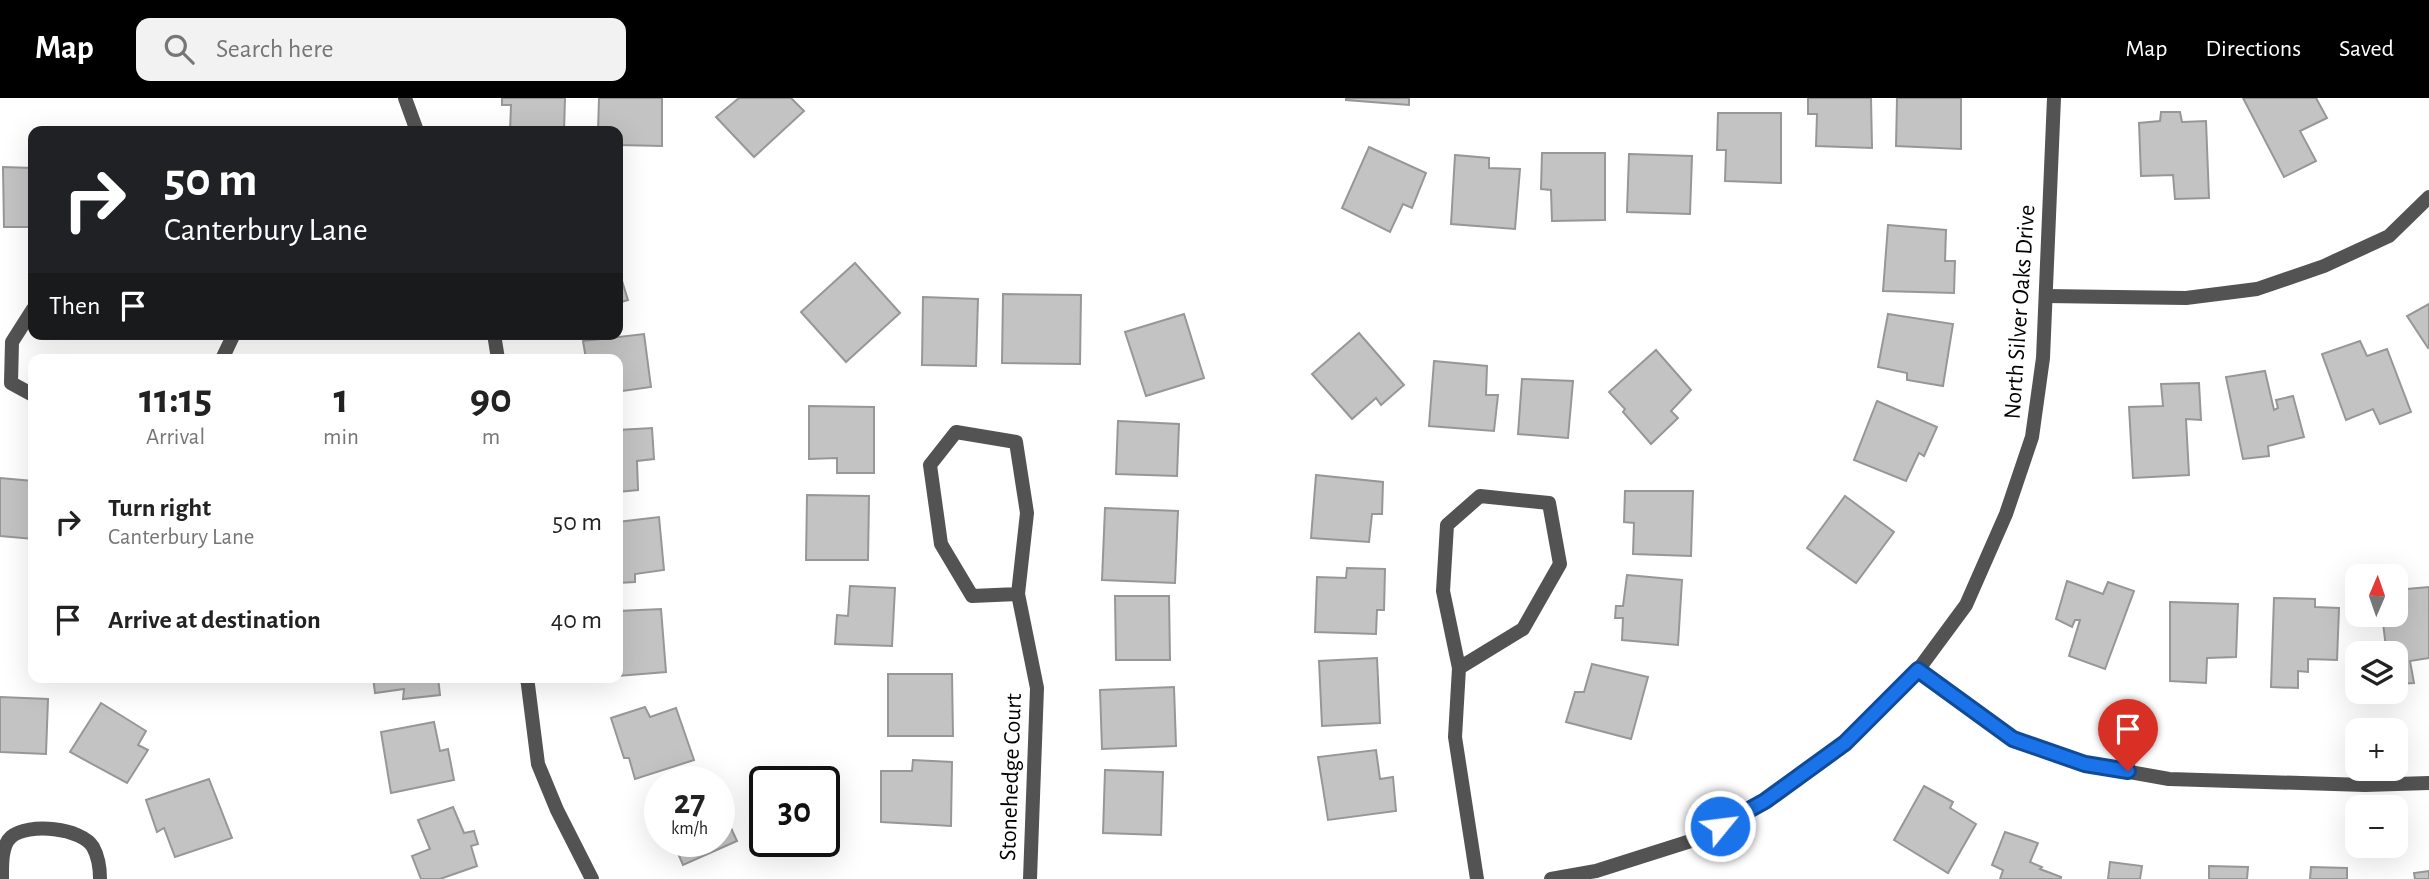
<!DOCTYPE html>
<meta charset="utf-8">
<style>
body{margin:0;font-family:"Alegreya Sans",sans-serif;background:#f2f2f2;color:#222;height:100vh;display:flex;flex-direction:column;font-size:26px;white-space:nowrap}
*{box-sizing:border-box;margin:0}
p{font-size:23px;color:#767676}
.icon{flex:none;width:38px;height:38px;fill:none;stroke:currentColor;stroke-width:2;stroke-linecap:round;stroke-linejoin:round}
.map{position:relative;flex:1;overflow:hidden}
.drawer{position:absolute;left:28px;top:256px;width:595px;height:329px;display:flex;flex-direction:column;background:#fff;border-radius:14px;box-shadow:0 7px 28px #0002}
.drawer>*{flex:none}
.banner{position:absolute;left:28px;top:28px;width:595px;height:214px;border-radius:14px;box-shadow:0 7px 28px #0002;background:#202124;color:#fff;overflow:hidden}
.needle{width:46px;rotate:2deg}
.buttons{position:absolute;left:2345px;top:466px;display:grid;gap:14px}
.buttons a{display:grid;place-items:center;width:63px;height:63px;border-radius:14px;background:#fff;box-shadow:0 7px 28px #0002;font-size:35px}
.speed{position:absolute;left:644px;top:668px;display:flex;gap:14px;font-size:35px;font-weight:700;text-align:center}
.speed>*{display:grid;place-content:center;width:91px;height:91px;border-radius:50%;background:#fff;box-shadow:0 7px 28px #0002;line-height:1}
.speed small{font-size:18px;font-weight:400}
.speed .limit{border:4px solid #111;border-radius:10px;background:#fff;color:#111}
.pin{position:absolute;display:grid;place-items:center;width:60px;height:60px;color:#fff;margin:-72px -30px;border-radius:50% 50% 50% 0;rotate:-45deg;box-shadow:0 0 7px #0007}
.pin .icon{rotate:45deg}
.me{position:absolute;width:77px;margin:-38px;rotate:61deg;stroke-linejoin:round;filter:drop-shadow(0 0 5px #0008)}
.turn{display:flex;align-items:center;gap:24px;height:147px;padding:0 21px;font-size:32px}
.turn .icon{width:91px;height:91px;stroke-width:2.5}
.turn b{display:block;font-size:49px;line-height:60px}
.then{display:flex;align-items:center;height:66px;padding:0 21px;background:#0003;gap:14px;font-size:26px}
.eta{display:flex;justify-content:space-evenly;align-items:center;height:119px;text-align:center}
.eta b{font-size:42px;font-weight:600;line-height:49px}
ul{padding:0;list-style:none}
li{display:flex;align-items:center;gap:21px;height:98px;padding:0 21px}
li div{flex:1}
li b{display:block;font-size:26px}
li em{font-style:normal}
header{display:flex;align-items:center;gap:42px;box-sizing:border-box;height:98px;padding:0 35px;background:#000;color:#fff}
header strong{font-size:33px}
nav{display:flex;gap:38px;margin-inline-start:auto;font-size:24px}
.search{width:490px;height:63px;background:#f2f2f2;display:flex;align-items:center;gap:18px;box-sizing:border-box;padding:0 24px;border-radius:14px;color:#767676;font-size:26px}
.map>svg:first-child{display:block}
.building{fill:#c3c3c3;stroke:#979797;stroke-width:2}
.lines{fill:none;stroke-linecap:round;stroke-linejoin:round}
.street{stroke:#535353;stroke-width:14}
.route-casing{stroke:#114b97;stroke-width:18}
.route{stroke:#1a73e8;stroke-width:12}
.labels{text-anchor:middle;stroke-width:7;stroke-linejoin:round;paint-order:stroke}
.street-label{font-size:24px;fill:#000;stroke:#fff}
</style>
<header>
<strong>Map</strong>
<div class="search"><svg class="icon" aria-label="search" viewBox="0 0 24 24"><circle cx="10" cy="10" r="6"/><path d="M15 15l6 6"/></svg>Search here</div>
<nav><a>Map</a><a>Directions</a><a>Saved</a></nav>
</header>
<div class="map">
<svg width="2429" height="781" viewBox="0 0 2429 781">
<rect width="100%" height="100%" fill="#fff"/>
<g class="building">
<path d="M502,0h63l-1,33h-54l1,-26h-9z"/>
<path d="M599,0h63v48l-44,-1v-14h-20z"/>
<path d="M739,0h52l13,13 -50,46 -38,-40z"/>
<path d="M1346,0h63v7l-63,-5z"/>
<path d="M1808,0h63l1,50 -56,-2 1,-32h-9z"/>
<path d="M1897,0h64v51l-65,-3z"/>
<path d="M2243,0h73l11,20 -27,13 16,30 -32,16z"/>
<path d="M2161,14h19l2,10 24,-1 3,77 -34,1 -2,-24 -32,1 -2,-53 21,-2z"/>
<path d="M1718,15h63v70l-56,-2 1,-31h-9z"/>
<path d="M1369,49l57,26 -14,35 -9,-4 -13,28 -48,-24z"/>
<path d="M1542,55h63v67l-53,1 -1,-31 -10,-1z"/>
<path d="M1629,56l63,2 -2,58 -63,-2z"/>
<path d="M1455,57l34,3v10l31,1 -5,60 -64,-5z"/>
<path d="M3,69l30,1v59h-29z"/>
<path d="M1888,127l58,5 -1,31h10l-1,32 -71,-2z"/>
<path d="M855,165l45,50 -54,49 -45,-50z"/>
<path d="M618,170l10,32 -10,3z"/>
<path d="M1003,196l78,1 -1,69 -78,-1z"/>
<path d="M923,199l55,2 -2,67 -54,-1z"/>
<path d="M2429,206v43l-1,1 -21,-32z"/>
<path d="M1184,216l20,64 -58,18 -21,-64z"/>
<path d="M1888,216l65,10 -10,62 -36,-6v-7l-29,-6z"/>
<path d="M1359,235l45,52 -23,20 -5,-7 -24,21 -40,-45z"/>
<path d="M644,236l7,53 -29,4v9l-4,1v-42h-32l-3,-18z"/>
<path d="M2360,243l7,15 20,-7 24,63 -31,12 -7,-15 -27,11 -24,-66z"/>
<path d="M1656,252l35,40 -20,21 7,7 -27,26 -28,-32 2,-3 -16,-17z"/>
<path d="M1434,263l53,5 -1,29h12l-4,36 -65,-5z"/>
<path d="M2265,273l9,39 4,-2 -2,-8 17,-4 11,41 -36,9 1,10 -26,3 -17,-82z"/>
<path d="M1522,281l51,2 -5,57 -50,-4z"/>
<path d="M2199,285l2,37 -15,-1 3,56 -56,3 -4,-71 34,-1 -2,-22z"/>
<path d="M1877,303l60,26 -13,29 -5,-3 -13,28 -52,-21z"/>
<path d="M809,308l65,1v66h-37v-15l-28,1z"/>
<path d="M1118,323l61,3 -2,52 -61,-2z"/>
<path d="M652,330l2,31 -17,2 1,29 -20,2v-62z"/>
<path d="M1316,377l67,7 -1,32h-10l-3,28 -58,-4z"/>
<path d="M0,380l33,3v58l-33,-3z"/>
<path d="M1625,393h68l-2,65 -58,-2 1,-31 -10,-1z"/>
<path d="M807,397l62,1 -1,64h-62z"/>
<path d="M1845,398l49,36 -38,51 -49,-35z"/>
<path d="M1105,410l73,3 -3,72 -73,-3z"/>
<path d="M659,419l5,53 -29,4v8l-17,1v-61z"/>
<path d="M1347,470l38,1 -1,41h-7l-1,24 -61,-2 2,-55 29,1z"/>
<path d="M1627,477l55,5 -4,65 -56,-5 1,-22h-8l1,-12h7z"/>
<path d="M2067,483l36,13 5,-12 26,9 -29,78 -36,-13 11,-36h-5l-3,7 -16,-8z"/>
<path d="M850,488l45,2 -3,58 -57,-2 2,-29 11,1z"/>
<path d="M2429,489v71l-19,3 4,22 -18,1v-31h-24v-4l14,-1 -4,-34h14v-24z"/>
<path d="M1115,498h54l1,64h-54z"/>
<path d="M2274,500l41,1v8l24,1 -2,52 -29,-1v13l-10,-1v17l-27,-1z"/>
<path d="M2170,504l68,2 -2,53 -29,1 -1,25 -36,-2z"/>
<path d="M661,511l5,63 -48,4v-65z"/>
<path d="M1377,560l3,65 -58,3 -3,-65z"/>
<path d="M1592,566l56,13 -17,62 -65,-17 9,-30h9z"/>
<path d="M888,576h64l1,62h-65z"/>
<path d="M373,579h65l2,18 -37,4 1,-10 -29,4z"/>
<path d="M1174,589l2,59 -74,3 -2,-59z"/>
<path d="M0,599l48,2 -2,55 -46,-2z"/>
<path d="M101,605l45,28 -8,14 10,5 -21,33 -57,-31z"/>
<path d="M645,609l5,10 26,-9 18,52 -59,19 -6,-21h-5l-13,-40z"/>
<path d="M434,624l6,29 8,-2 6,31 -63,13 -10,-61z"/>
<path d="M1376,652l4,29 13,-2 3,34 -68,9 -10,-63z"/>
<path d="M913,662l39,2 -1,64 -70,-4v-51h31z"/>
<path d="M1105,672l58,2 -2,63 -58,-2z"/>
<path d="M209,681l23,59 -57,19 -11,-29 -7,4 -11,-32z"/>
<path d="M1924,688l29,16 -3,6 26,16 -28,49 -54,-33z"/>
<path d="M719,704l18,39 -54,24 -10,-23h46z"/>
<path d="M453,709l11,26 10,-2 4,13 -7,2 6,20 -37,13h-19l-9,-23 18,-7 -12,-29z"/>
<path d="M2005,734l33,11 -8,19 12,5 -2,2 21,8v2h-61l3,-9 -11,-5z"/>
<path d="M2110,764l32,4 -2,13h-32z"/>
<path d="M2209,768l39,1 -1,12h-38z"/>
<path d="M2311,769l36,1v11h-37z"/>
<path d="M2429,773v8h-14l-1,-6z"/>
</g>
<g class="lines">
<g class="street">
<path d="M405,0l12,33"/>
<path d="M2046,198l140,2 71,-9 67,-23 65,-30 40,-39"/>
<path d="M33,211l-21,33 -1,41 22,12"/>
<path d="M494,236l4,25"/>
<path d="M222,261l12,-25"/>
<path d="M1018,496l-46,2 -31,-52 -11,-79 26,-33 60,10 11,71 -9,81 19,94 -7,191"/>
<path d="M1459,570l64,-39 37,-65 -11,-61 -69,-7 -33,29 -4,66 16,77 -4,69 22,142"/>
<path d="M1918,572l95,69 72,25 84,15 196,6 64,-2"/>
<path d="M527,579l11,87 19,46 35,69"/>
<path d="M2,781c0,-13 -1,-33 9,-42 17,-15 71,-9 82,10 5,9 7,22 7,32"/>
<path d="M1551,781l45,-8 101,-32 68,-38 80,-58 73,-73 48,-65 40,-91 26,-77 11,-79 11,-260"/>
</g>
</g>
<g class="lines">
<g class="route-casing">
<path id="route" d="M1720,728l45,-25 80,-58 73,-73 95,69 72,25 43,7"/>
</g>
<use href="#route" class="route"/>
</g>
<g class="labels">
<g class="street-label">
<text transform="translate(2019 214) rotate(-86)" y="8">North Silver Oaks Drive</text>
<text transform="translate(1010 679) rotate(-88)" y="8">Stonehedge Court</text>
</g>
</g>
</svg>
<div class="buttons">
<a><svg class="needle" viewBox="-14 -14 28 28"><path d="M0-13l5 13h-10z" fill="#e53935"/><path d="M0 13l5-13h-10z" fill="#767676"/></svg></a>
<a><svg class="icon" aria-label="layers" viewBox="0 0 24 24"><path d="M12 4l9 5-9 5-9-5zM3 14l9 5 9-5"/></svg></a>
<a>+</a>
<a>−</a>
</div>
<div class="speed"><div>27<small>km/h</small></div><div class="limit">30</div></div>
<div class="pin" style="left:2128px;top:673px;background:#d93025"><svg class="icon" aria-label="arrive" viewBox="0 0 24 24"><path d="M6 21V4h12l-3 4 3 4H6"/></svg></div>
<svg class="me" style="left:1720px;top:728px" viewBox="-20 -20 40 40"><circle r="17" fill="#1a73e8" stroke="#fff" stroke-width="3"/><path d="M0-11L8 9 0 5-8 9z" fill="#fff"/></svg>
<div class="banner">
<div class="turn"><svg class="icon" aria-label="right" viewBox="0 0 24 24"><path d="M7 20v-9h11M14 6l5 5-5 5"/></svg><div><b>50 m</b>Canterbury Lane</div></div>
<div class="then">Then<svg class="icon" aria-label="arrive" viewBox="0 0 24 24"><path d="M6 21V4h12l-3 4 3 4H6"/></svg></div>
</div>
<section class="drawer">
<div class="eta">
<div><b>11:15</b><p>Arrival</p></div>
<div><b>1</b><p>min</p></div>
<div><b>90</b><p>m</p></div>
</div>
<ul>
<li><svg class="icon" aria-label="right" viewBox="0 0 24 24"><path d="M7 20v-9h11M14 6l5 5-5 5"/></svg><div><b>Turn right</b><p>Canterbury Lane</p></div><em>50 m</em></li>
<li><svg class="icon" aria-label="arrive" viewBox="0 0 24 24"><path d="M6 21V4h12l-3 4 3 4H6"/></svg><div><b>Arrive at destination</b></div><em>40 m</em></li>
</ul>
</section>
</div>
